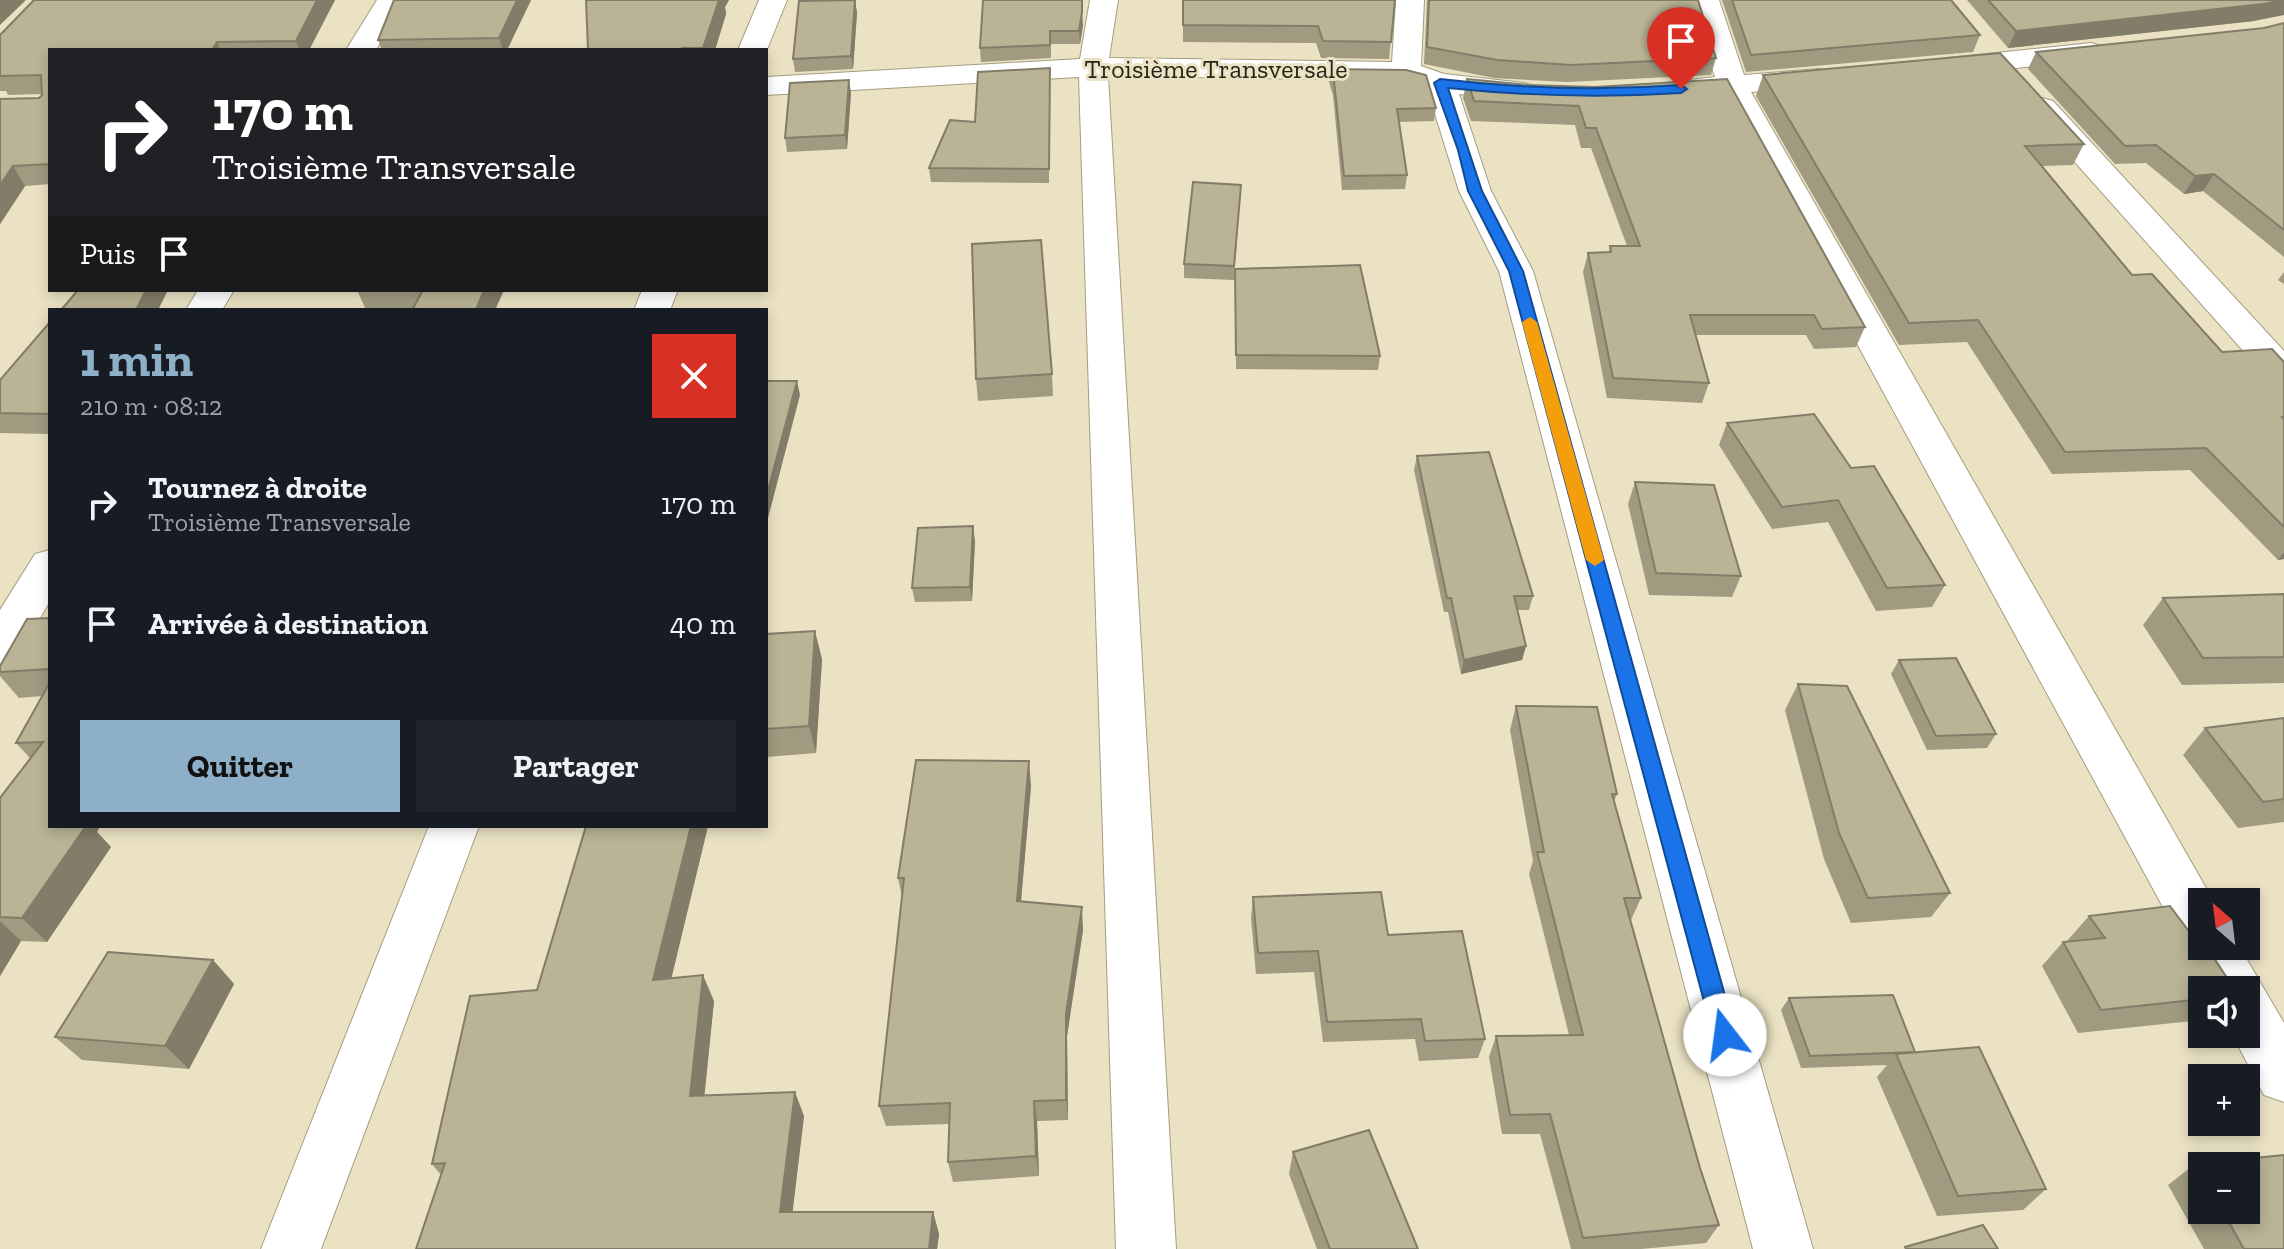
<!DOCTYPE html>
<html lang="fr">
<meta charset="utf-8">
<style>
body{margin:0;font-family:"Zilla Slab",serif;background:#20242c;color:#f1f3f6;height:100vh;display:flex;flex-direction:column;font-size:30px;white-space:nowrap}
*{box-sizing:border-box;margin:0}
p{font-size:26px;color:#9ea1a6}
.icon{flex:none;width:44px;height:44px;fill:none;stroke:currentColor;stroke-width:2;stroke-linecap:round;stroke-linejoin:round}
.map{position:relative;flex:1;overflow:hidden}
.drawer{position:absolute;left:48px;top:308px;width:720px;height:520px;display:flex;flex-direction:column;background:#171b24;border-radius:0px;box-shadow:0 4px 12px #0003}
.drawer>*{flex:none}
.banner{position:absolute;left:48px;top:48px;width:720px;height:244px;border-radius:0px;box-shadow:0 4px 12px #0003;background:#202124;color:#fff;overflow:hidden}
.needle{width:52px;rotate:332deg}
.fabs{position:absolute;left:2188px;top:888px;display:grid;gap:16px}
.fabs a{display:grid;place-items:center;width:72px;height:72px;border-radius:0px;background:#171b24;box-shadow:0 4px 12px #0003;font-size:40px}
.pin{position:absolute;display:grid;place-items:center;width:68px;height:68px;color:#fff;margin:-82px -34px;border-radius:50% 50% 50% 0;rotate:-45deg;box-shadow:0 0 8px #0007}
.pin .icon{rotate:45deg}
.me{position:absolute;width:88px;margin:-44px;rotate:345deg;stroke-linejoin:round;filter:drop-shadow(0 0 6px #0008)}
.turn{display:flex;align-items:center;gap:28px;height:168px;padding:0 32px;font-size:36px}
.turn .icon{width:104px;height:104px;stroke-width:2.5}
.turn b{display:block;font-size:56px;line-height:68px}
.then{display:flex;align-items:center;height:76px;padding:0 32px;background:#0003;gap:16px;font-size:30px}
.round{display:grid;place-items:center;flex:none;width:84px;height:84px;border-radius:0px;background:#20242c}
.overview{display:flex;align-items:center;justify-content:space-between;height:136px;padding:0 32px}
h1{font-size:48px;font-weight:800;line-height:60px;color:#8db0c8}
.cta{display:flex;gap:16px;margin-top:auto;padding:16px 32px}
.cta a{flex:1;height:92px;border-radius:0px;background:#8db0c8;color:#111;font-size:32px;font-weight:800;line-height:92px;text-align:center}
.cta a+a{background:#20242c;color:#f1f3f6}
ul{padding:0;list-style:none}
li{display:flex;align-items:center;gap:24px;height:120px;padding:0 32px}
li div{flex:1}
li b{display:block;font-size:30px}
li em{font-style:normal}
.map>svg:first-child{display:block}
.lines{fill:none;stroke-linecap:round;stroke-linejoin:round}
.minor-casing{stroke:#a49d7f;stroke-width:2}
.minor{fill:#fff;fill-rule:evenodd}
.wall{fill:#a09a80;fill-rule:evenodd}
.shaded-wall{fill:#827d68}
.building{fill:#bab395;stroke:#827d68;stroke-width:2}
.route{fill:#1a73e8;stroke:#114b97;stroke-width:2}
.slow{fill:#f59e0b}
.labels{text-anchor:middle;stroke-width:6;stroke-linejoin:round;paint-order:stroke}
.far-street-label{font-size:26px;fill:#262318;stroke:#eae2c3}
</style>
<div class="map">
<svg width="2284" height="1249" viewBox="0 0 2284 1249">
<rect width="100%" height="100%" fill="#eae2c3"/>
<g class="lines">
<g class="minor-casing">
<g id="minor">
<path d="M377,0h28l-29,50h-30z"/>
<path d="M759,0h28l-21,52 -28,-2z"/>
<path d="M1090,0h28l-9,58 283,4 4,-62h28l-3,66 23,8 80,9 11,3 4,6 -4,6 -11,3 -65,-7 32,97 42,80 280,978h-60l-254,-978 -40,-80 -32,-103 -24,-8 -295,-4 68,1173h-60l-37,-1172 -313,18v-18l314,-18z"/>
<path d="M1691,0h28l25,75 76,-6 11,3 4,6 -4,6 -11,3 -69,5 463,810h-12v44h37l45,77v79l-20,-7 -32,-61h14v-44h-38l-486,-895 -53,4 -11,-3 -4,-6 4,-6 57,-7z"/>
<path d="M2091,43l10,3 5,6 -5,6 -153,18 -10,-3 -5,-6 5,-6 10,-3z"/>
<path d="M2042,98l11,3 231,250v35l-13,-4 -240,-269 -4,-6 4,-6z"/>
<path d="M198,290h36l-12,20h-36z"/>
<path d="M642,290h36l-8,20h-36z"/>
<path d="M50,550v51l-34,58 -16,5v-54l35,-56z"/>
<path d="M429,826h50l-158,423h-60z"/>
</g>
</g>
<use href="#minor" class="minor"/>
</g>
<g class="wall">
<path d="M335,0l-26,50h-259v134l-25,2 -25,38v-125l39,-1 3,-4 -34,1 -2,-4h-6v-56z"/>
<path d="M531,0l-24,50h-125l-4,-10z"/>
<path d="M586,0h143l-4,7 1,7 -11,36h-127z"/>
<path d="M855,0l2,13 -4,56 -58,3 -2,-13z"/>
<path d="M983,0l100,25 -3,19h-29v14l-70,4 -1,-14z"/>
<path d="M1183,0h212l-6,59 -68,-1 -5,-15 -133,-1z"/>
<path d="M1427,0h271l18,58 -5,17 -144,7 -73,-4 -70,-14z"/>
<path d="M1722,0h229l29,35 -7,17 -227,20z"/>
<path d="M1967,0h317l-30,21 -246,27z"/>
<path d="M2284,23v234l-81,-66 -19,3 -38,-31 -31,1 -87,-95 8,-17 228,-24z"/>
<path d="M1330,69l106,39 -2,13 -35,1 8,53 -2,14 -63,1 -9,-95 -4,-13z"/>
<path d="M1763,75l321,69 -11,21 -31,1 90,109 90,77 62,10v197l-6,1 -88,-90 -138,4 -85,-132 -68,3 -143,-249z"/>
<path d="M1467,79l61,6 67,2 270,240 -9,20 -42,2 -8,-14h-110l13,48 -7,20 -95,-5 -24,-126 5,-19 21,-1 1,-6h17l-36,-98h-10l-6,-23 -104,-4 -8,-23z"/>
<path d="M1050,82l-1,101 -118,-1 -2,-14z"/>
<path d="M851,93l-4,56 -60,3 -2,-14z"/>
<path d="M1241,185l-7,95 -50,-2v-14z"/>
<path d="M1235,269l145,87 -2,14 -142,-1z"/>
<path d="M2284,272v12l-6,-4z"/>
<path d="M357,290h147l-9,20h-129z"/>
<path d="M50,322v112l-50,-1v-53z"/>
<path d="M1052,374l1,22 -75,5 -2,-22z"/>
<path d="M1727,423l124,45 94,117 -13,22 -56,4 -48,-89 -56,7 -53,-84z"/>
<path d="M1417,456l116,140 -4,14h-12l9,36 -4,14 -61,14 -13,-62h-4l-30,-142z"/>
<path d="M1635,482l106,94 -9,21 -83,-2 -21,-91z"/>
<path d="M975,541l-3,60 -57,1 -3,-14z"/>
<path d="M2284,594v89l-102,2 -39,-60 20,-27z"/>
<path d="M50,618v208h50l-3,6 14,15 -64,95 -26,-1 -21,35v-178l30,-40 -14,-15 26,-47 -23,2 -19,-22v-10z"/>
<path d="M766,634l56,25 -6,94 -50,4z"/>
<path d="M1899,660l97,74 -9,14 -60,2 -36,-76z"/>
<path d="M1798,684l152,209 -19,24 -80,6 -27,-64 -39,-149z"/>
<path d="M1516,706l101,88 -3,7 27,97 -10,22 69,248 19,57 -13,18 -65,6h-70l-31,-115h-38l-13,-77 7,-21 73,-1 -40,-161 4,-13 -23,-131z"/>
<path d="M2284,718v104l-46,6 -55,-73 22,-27z"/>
<path d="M1031,786l-10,115 62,29 -16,106 1,84 -31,1 2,55 -86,6 -5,-20 1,-38 -63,2 -7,-20 23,-209 -4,-19z"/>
<path d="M586,826h122l-37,152 43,23 -10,95 100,20 -12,96h141l6,22 -2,15h-521l25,-74 -9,-11 105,-174z"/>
<path d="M1253,897l135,38 97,104 -7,19 -59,3 -4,-22 -92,3 -9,-70 -58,2 -5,-56z"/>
<path d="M2089,916l113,74v30l-124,13 -36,-67 21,-24h5l-1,-1z"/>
<path d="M213,960l21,24 -45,85 -107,-9 -27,-23z"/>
<path d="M1789,998l126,54 131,137 -23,21 -86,6 -60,-139 10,-12 -86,3 -20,-58z"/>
<path d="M1293,1152l125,97h-101l-28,-75z"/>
<path d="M2284,1155v94h-80l-36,-64 27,-21zM2202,1166h44v44h-44z"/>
</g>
<g class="shaded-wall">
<path d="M0,0h26l-26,25z"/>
<path d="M317,0h18l-26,50h-9l-4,-9z"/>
<path d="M517,0h14l-24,50h-4l-4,-12z"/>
<path d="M719,0h10l-4,7 1,7 -11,36h-12z"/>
<path d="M855,0l2,13 -4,56 -2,-13z"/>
<path d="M2284,0v15l-30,6 -246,27 8,-17z"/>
<path d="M1082,12l1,13 -3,19 -1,-13z"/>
<path d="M217,42l4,8h-9z"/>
<path d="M849,80l2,13 -4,56 -2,-14z"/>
<path d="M13,166l12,20 -25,38v-39z"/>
<path d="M2214,174l-11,17 -19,3 11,-18z"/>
<path d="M146,290h22l-10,20h-22z"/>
<path d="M484,290h20l-9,20h-19z"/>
<path d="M797,381l3,14 -34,131v-28z"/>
<path d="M973,526l2,15 -3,60 -2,-14z"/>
<path d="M2284,552v7l-6,1z"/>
<path d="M815,631l7,28 -6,94 -7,-27z"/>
<path d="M1526,646l-4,14 -61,14 3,-14z"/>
<path d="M1029,761l2,25 -12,138 -2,-23z"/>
<path d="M73,826h27l-3,6 14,15 -64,95 -25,-24z"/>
<path d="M691,826h17l-43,179 -12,-25z"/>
<path d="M1082,907l1,23 -16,106 1,84 -2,-20v-86z"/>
<path d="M0,921l21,20 -21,35z"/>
<path d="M213,960l21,24 -45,85 -24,-23z"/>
<path d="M703,975l11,26 -12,119 -12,-24z"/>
<path d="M795,1092l9,24 -14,118 -10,-22z"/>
<path d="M1034,1101l3,20 2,55 -3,-20z"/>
<path d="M933,1212l6,22 -2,15h-8z"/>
</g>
<g class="building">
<path d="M34,0h283l-21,41 -79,1 -5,8h-162v114l-37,2 -13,19v-86l39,-1 3,-3 -1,-20 -41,1v-41z"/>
<path d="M394,0h123l-18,38 -121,2z"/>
<path d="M586,0h133l-16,48h-21v2h-94z"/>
<path d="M855,0l-4,56 -58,3 6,-58z"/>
<path d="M983,0h99v12l-3,19h-29v14l-70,3z"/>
<path d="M1183,0h212l-4,42 -68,-1 -5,-15 -135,-1z"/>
<path d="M1429,0h269l18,58 -145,7 -74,-5 -70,-13z"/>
<path d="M1732,0h219l29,35 -229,20z"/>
<path d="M1988,0h296l-21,4 -247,27z"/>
<path d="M2284,23v207l-70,-56 -19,2 -39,-31 -31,1 -89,-94 228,-24z"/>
<path d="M2000,53l84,91 -59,2 107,129 20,-1 70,78 50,-3 12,13v54l-2,1 2,2v108l-78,-79 -141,4 -87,-132 -69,3 -146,-248z"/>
<path d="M1050,68l-1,101 -120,-1 21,-48 25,2 3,-50z"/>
<path d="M1330,69l76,1 20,5 10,33 -39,1 10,66 -63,1 -10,-95z"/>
<path d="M1467,79l61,6 67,2 132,-8 138,248 -43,2 -8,-14h-124l19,68 -96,-5 -25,-125 23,-1 -1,-6h30l-44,-118h-10l-7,-22 -105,-5z"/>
<path d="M849,80l-4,55 -60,3 5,-55z"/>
<path d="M1193,182l48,3 -7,81 -50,-2z"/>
<path d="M1041,240l11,134 -76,5 -4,-135z"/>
<path d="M1360,265l20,91 -144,-1 -1,-86z"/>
<path d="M78,290h68l-10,20h-75z"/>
<path d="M423,290h61l-8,20h-64z"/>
<path d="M50,322v92l-50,-1v-33z"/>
<path d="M766,381h31l-31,117z"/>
<path d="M1814,414l37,54 23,-2 71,119 -58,3 -49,-88 -56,7 -55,-84z"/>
<path d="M1489,452l44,144h-19l12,50 -62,14 -13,-62h-4l-30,-142z"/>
<path d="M1635,482l79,3 27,91 -85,-3z"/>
<path d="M973,526l-3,61 -58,1 6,-60z"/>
<path d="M2284,594v63l-81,1 -40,-60z"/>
<path d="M50,618v51l-50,3v-6l27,-47z"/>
<path d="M815,631l-6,95 -43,3v-95z"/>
<path d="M1956,658l40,76 -60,2 -37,-76z"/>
<path d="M50,682v144h36l-64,92 -22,-1v-119l43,-56 -27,1z"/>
<path d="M1798,684l49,2 103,207 -82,5 -29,-65z"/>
<path d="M1516,706l81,1 20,87h-5l29,104h-17l76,270 19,57 -136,13 -33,-124 -40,1 -14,-79 87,-1 -46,-183h7z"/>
<path d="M2284,718v81l-21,3 -58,-74z"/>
<path d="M916,760l113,1 -12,140 65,6 -16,107v86l-32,1 2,55 -88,6 2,-59 -71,3 25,-228h-6z"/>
<path d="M586,826h105l-38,154 50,-5 -13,121 105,-4 -15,120h153l-4,37h-513l29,-86 -13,1 38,-168 67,-6z"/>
<path d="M1381,892l7,43 74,-4 23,108 -60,2 -4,-22 -94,3 -9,-71 -60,2 -5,-56z"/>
<path d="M2170,906l18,24 7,-1 7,10v7h4l29,44h-33v9l-101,11 -38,-68 42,-4 -16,-22z"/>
<path d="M108,952l105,8 -48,86 -110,-9z"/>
<path d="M1893,995l22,57 -105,4 -21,-58z"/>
<path d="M1979,1047l67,142 -88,7 -62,-142z"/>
<path d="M1369,1130l49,119h-88l-37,-97z"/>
<path d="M2284,1155v94h-40l-22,-39h24v-44h-44v9l-7,-11z"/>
<path d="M1983,1225l15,24h-92l-1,-2z"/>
</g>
<path class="route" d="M1440,79c83,10 158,12 241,6l6,4 -6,4c-79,5 -155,3 -233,-5l34,103 41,80 213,764 -3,7 -8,3 -8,-3 -4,-7 -204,-764 -41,-80 -10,-41 -24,-67z"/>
<path class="slow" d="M1530,317l7,5 67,238 -9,6 -9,-6 -64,-238z"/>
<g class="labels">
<g class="far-street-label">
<text x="1216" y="78">Troisième Transversale</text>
</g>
</g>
</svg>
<div class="fabs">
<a><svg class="needle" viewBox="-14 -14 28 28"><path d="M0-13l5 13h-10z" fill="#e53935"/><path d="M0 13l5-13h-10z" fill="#9ea1a6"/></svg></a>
<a><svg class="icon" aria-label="sound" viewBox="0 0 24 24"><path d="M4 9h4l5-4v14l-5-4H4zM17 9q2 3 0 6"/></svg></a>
<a>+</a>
<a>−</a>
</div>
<div class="pin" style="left:1681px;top:89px;background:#d93025"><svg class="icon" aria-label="arrive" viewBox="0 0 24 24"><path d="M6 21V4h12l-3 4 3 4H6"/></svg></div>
<svg class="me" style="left:1725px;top:1035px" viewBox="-20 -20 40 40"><circle r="19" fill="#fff"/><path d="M0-13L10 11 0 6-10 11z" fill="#1a73e8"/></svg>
<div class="banner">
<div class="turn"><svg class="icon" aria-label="right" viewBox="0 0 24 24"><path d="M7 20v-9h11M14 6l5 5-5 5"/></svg><div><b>170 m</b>Troisième Transversale</div></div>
<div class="then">Puis<svg class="icon" aria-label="arrive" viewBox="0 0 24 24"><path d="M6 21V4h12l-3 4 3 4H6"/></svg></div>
</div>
<section class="drawer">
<div class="overview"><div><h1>1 min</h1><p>210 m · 08:12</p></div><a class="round" style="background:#d93025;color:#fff"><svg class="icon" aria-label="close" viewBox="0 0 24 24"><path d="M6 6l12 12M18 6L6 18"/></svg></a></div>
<ul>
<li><svg class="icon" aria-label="right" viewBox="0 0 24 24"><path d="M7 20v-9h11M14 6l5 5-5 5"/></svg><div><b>Tournez à droite</b><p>Troisième Transversale</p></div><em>170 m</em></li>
<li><svg class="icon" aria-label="arrive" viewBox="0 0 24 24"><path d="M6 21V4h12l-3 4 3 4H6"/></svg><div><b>Arrivée à destination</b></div><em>40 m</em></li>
</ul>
<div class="cta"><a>Quitter</a><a>Partager</a></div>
</section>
</div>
